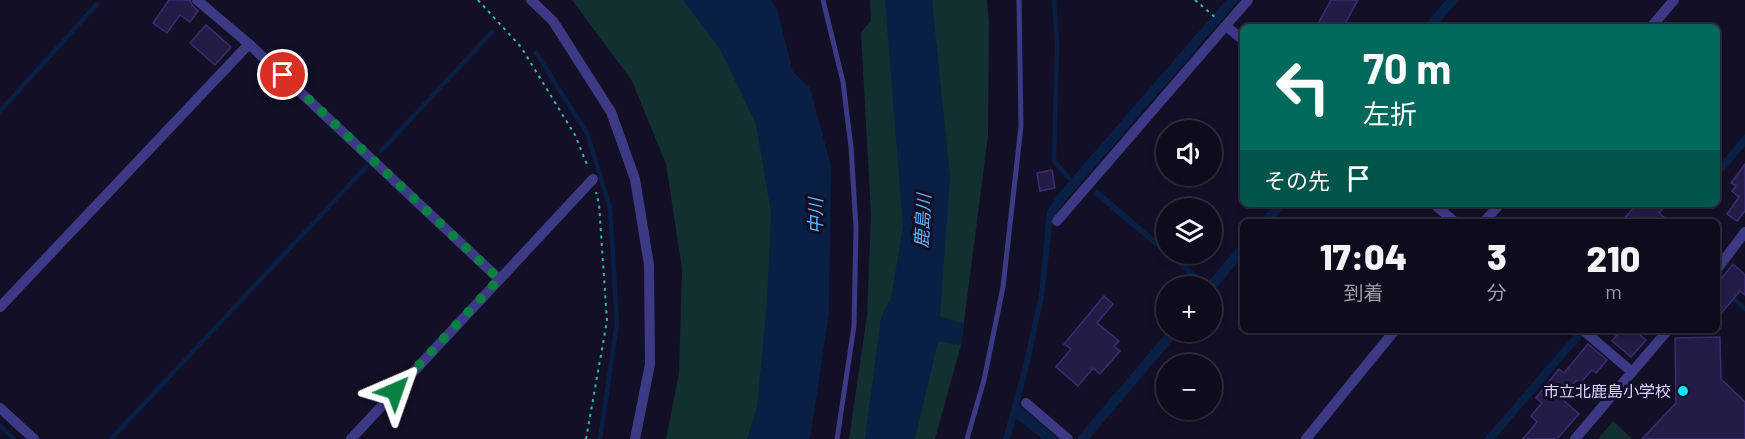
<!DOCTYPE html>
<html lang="ja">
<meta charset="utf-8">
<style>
body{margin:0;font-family:Barlow,"Noto Sans JP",sans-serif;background:#1c1929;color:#f1f3f6;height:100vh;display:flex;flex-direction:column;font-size:22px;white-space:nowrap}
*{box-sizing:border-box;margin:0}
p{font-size:20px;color:#9b9ba3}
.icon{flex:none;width:33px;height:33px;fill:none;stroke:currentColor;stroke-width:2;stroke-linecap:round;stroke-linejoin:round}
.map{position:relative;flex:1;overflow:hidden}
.sheet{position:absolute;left:1240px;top:219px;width:480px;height:114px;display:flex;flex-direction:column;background:#0e0b1c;border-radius:9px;box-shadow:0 3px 9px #0003,0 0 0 2px #2e2b3b}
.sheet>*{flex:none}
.banner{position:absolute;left:1240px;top:24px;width:480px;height:183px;border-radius:9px;box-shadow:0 3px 9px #0003,0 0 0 2px #2e2b3b;background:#00695c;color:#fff;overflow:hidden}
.controls{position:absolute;left:1156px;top:120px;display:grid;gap:12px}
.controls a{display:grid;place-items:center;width:66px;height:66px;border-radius:50%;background:#0e0b1c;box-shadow:0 3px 9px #0003,0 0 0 2px #2e2b3b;font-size:30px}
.pin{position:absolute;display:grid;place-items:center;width:51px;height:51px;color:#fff;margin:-26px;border:3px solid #fff;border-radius:50%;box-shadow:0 2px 6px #0007}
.me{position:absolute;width:66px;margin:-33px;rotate:43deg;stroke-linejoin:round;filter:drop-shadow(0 0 4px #0008)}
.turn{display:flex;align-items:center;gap:21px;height:126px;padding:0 24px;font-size:27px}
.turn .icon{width:78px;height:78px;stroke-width:2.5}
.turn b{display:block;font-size:42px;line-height:51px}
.then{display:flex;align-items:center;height:57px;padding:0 24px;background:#0003;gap:12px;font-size:22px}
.eta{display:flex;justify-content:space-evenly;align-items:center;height:102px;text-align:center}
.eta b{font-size:36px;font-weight:800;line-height:42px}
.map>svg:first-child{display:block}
.green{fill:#12302f}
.water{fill:#0a1f44}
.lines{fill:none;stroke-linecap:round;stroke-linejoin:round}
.stream{stroke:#0a1f44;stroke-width:4.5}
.building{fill:#241b47;stroke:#3b2d73;stroke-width:1.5}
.path{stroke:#2fb8b0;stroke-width:2;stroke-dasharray:3 4.5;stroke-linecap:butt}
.service{stroke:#3d3a85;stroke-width:5}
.minor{stroke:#3d3a85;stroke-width:10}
.route{stroke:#0b8043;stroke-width:10;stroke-dasharray:0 18}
.poi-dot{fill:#00e5ff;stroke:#130f26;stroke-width:2}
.labels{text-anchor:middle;stroke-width:6;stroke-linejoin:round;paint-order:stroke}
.poi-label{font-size:16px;fill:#d9d4ff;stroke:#130f26;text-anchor:end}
.water-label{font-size:18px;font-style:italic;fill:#62b6ff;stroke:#130f26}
</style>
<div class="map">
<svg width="1745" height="439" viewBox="0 0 1745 439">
<rect width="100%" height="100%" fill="#130f26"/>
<g class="green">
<path d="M572,0h169l41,106 -8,333h-108l13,-66 3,-104 -16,-105 -34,-83z"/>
<path d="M870,0h25l23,217 -39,222h-30l18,-124 4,-100 -10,-183 10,-11z"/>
<path d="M918,0h69l2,24 -1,112 -27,209 -26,94h-35z"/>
<path d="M1613,421l19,18h-34z"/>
</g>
<g class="water">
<path d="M683,0h88l6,9 16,63 17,16 21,78 -2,147 -19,126h-63l10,-32 10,-105 4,-89 -15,-89 -36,-75z"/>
<path d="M885,0h47l18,176 -10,140 24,8 -3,21 -23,-3 -23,97h-50l16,-122 10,-19 12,-71z"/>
<path d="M1226,0h13l-173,200 -13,18 -9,79 -15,69 -10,39 40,34h-17l-26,-21 -6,21h-7l19,-69 17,-76 8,-83 11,-17z"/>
<path d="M1446,0h13l-23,27h-13z"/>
<path d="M1745,134v12l-27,32v-12z"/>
<path d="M1097,189l70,60v5h6l34,29 36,-42v15l-31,37v-7h-9l-110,-92z"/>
<path d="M1274,204h13l-15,18h-13z"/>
<path d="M1578,330h10l-93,109h-11z"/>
<path d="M1167,332h13l-91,107h-10l-2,-1z"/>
</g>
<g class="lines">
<g class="stream">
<path d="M1054,0l3,44 -3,117 20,23"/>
<path d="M536,53l51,80 23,75 7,115 -17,116"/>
<path d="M0,111l97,-107"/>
<path d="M381,151l111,-119"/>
<path d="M1729,294l16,15"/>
<path d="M0,426l14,13"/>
<path d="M111,439l255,-272"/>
</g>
</g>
<g class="building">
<path d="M169,0h21l2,5 6,6 -8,11 -10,-7 -13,18 -14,-10z"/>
<path d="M1331,0h27l-15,27h-27z"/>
<path d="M206,25l25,22 -16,18 -25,-22z"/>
<path d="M1745,164v47l-8,10 -10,-7 12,-17 -7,-6 4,-5 -5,-3z"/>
<path d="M1052,170l3,18 -15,3 -3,-18z"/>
<path d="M1637,204h30l-8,9 11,9h-49z"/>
<path d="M1733,264l12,11v20l-5,-4 -22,26v-34z"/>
<path d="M1104,296l9,8 -16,19 22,18 -5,5 6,5 -20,23 -7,-6 -15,18 -22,-19 15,-18 -7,-5z"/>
<path d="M1621,330h13l12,10 -15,17 -19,-16z"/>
<path d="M1720,337l1,42 24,23v37h-103l34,-36 -1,-65z"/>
<path d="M1588,344l19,16 -11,13 -4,-3 -12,13 -3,-3 -16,18 18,16 -22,25h-34l14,-17 -6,-6 11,-13 -6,-5 23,-29 5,4z"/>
</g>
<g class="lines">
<g class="path">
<path d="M478,0l43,47 54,88 13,32"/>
<path d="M1195,0l21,18"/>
<path d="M586,439l21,-118 -8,-117 -3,-12"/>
</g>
<g class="service">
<path d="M823,0l20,82 8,65 5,81 -2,98 -17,113"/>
<path d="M967,439l17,-59 19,-93 18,-161 -2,-126"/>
</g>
<g class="minor">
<path d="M197,0l52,44 250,235"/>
<path d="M531,0l22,21 58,91 24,67 14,86 1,99 -15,75"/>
<path d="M1226,26l18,15"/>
<path d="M1651,27l23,-27"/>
<path d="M1434,204l21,18"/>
<path d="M1057,221l191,-221"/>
<path d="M1484,222l16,-18"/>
<path d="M1718,268l27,-36"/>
<path d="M0,307l249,-263"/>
<path d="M1583,330l49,42 36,-42"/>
<path d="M1026,403l42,36"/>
<path d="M0,408l34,31"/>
<path d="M351,439l242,-260"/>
<path d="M1306,439l89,-109"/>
<path d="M1575,439l57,-67"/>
</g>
</g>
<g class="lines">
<path class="route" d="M283,75l216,204 -104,112"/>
</g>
<circle class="poi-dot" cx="1683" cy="391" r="6"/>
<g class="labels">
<g class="poi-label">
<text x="1671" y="397">市立北鹿島小学校</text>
</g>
<g class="water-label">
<text transform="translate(816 216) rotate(-90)" y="6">中川</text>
<text transform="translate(923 221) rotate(-87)" y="6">鹿島川</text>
</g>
</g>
</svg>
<div class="controls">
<a><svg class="icon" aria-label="sound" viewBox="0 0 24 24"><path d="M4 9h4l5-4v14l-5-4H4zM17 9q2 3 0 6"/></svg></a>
<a><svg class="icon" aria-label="layers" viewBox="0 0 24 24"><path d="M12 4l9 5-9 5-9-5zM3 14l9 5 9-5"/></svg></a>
<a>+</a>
<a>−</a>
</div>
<div class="pin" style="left:283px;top:75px;background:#d93025"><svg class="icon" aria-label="arrive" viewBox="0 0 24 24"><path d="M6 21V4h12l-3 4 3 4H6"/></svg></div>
<svg class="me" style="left:395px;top:391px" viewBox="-20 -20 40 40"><path d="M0-17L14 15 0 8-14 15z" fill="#0b8043" stroke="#fff" stroke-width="4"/></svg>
<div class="banner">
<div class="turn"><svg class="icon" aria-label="left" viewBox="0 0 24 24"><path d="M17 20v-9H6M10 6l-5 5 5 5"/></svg><div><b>70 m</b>左折</div></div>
<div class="then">その先<svg class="icon" aria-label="arrive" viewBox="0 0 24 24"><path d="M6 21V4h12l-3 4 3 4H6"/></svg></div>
</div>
<section class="sheet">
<div class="eta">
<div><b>17:04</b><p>到着</p></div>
<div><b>3</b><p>分</p></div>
<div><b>210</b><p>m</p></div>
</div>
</section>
</div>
